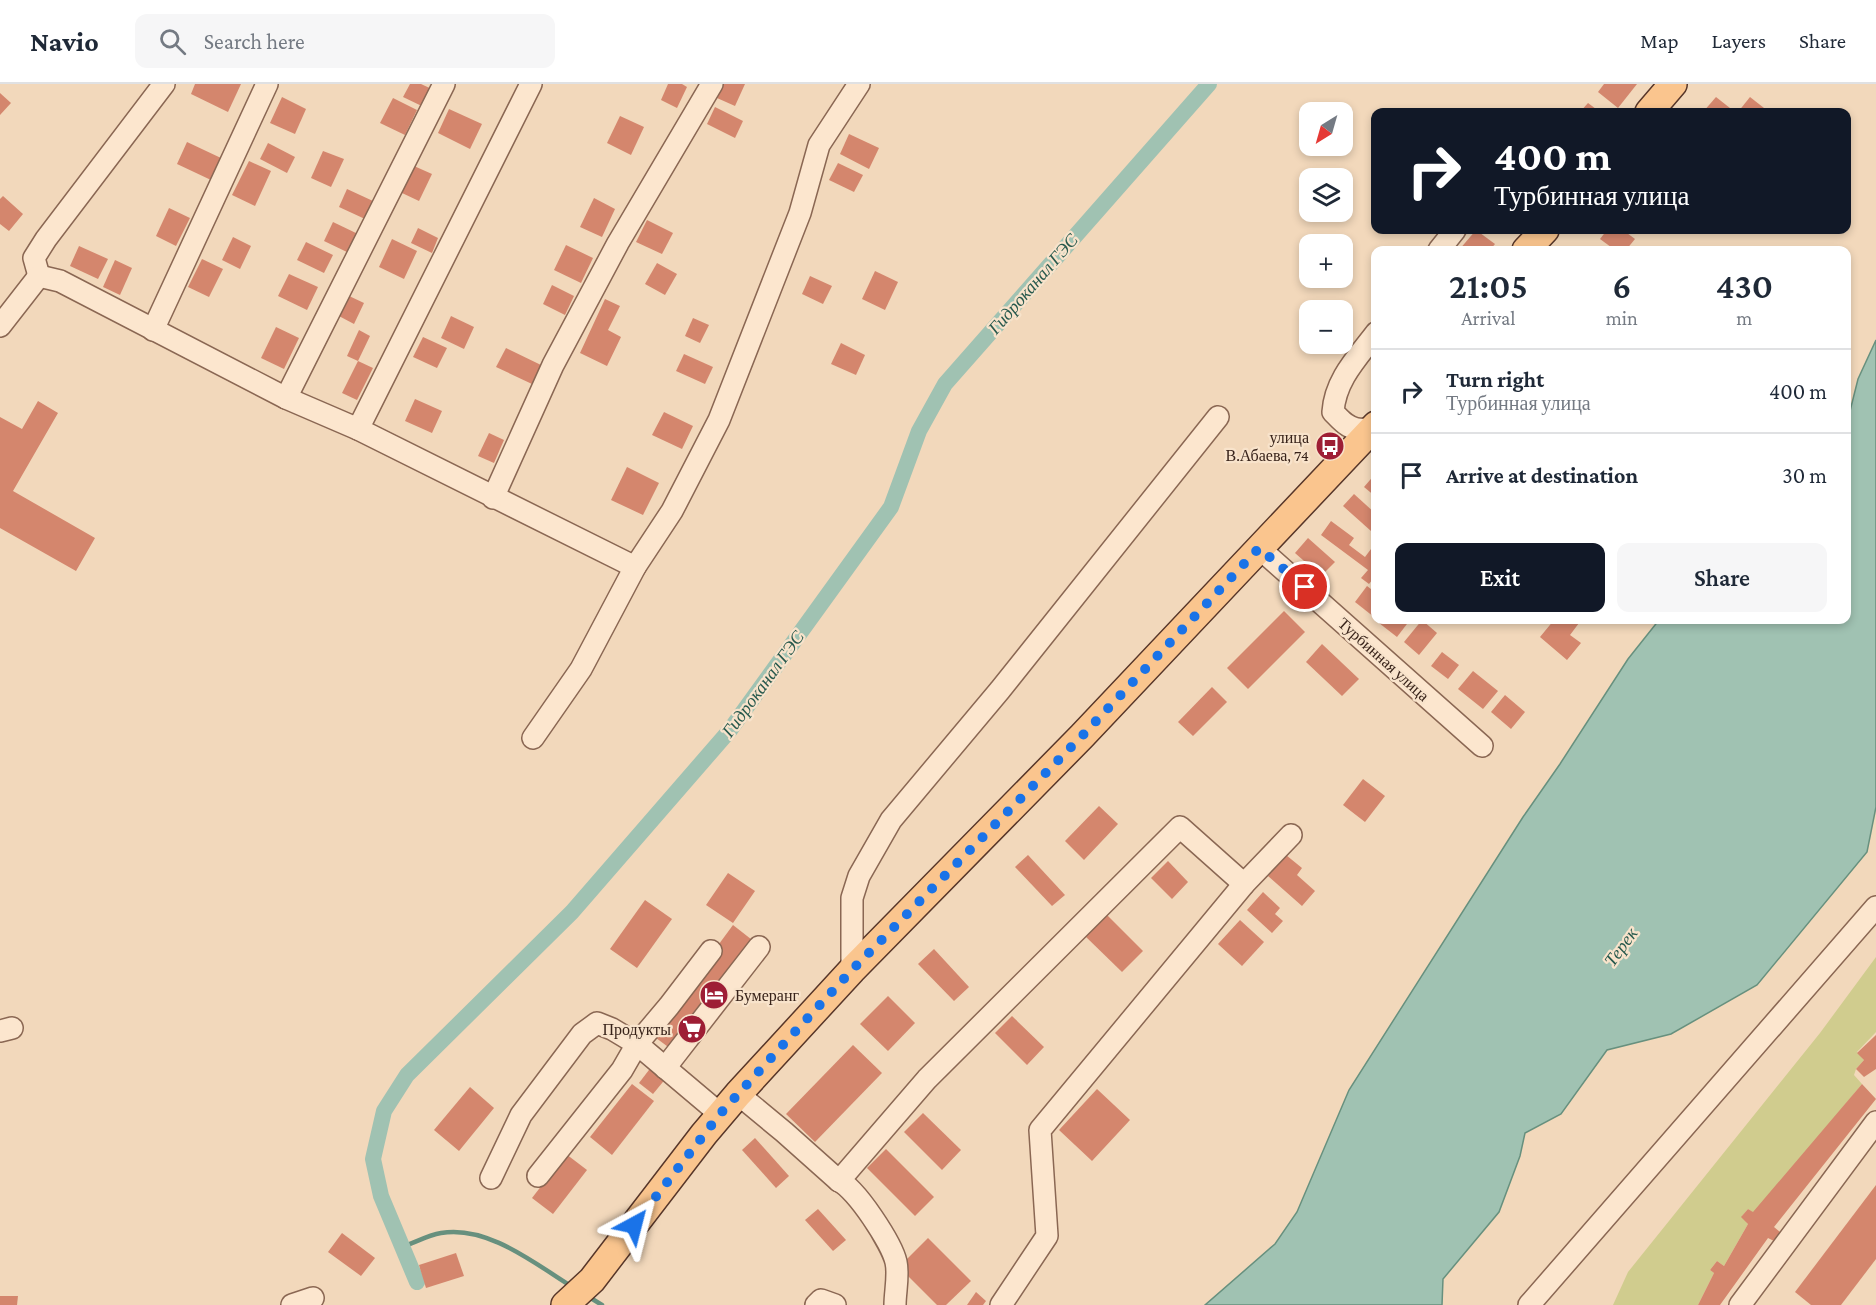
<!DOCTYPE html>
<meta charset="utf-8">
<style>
body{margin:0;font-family:"Crimson Pro",serif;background:#f6f6f7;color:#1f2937;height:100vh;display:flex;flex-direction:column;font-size:22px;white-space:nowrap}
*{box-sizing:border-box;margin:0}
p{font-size:20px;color:#747a83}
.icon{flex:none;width:33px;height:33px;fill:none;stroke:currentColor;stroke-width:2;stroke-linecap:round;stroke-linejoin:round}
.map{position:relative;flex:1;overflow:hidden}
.panel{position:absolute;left:1371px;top:162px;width:480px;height:378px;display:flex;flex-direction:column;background:#fff;border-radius:12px;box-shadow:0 3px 9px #0003}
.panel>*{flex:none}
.top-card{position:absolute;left:1371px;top:24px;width:480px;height:126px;border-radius:12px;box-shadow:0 3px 9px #0003;background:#111827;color:#fff;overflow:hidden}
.needle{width:39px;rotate:217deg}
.tools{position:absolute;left:1299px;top:18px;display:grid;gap:12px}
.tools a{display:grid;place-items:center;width:54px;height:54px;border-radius:12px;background:#fff;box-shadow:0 3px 9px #0003;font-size:30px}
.pin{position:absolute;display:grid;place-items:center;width:51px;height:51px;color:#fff;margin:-26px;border:3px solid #fff;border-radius:50%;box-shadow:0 2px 6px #0007}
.me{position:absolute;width:66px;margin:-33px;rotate:38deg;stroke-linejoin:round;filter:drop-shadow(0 0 4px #0008)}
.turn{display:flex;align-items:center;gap:21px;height:126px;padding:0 24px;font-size:27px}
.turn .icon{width:78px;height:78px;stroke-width:2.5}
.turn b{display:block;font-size:42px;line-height:51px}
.eta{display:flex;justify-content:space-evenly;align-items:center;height:102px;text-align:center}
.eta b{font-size:36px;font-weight:600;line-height:42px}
.action{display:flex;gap:12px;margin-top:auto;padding:12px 24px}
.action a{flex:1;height:69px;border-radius:12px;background:#111827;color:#fff;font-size:24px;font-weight:600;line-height:69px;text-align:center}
.action a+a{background:#f6f6f7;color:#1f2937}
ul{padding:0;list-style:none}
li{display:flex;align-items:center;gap:18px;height:84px;padding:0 24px;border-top:2px solid #e0e1e3}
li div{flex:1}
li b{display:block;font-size:22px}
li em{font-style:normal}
header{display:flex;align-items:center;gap:36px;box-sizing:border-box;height:84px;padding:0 30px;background:#fff;border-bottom:2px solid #e0e1e3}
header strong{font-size:28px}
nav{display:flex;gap:33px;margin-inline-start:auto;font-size:21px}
.search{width:420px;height:54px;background:#f6f6f7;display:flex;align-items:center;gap:15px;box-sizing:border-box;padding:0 21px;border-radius:12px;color:#747a83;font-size:22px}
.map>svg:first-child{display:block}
.green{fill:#d0cc8e}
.water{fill:#a0c2b2;stroke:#67907e;stroke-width:1.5}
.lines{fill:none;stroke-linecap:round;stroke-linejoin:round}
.stream{stroke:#67907e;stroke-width:4.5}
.canal{stroke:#a0c2b2;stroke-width:16}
.building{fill:#d4866d}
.minor-casing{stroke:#8a6753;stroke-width:24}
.major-casing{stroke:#573629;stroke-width:30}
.minor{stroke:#fce6ce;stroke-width:21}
.major{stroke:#fac58e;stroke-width:27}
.route{stroke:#1a73e8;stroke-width:10;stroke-dasharray:0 18}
.labels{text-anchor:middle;stroke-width:4.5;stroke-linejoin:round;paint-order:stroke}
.poi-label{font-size:16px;fill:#38231a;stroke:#f8e3cb;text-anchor:end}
.street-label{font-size:16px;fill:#38231a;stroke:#f8e3cb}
.water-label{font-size:18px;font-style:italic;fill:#27594d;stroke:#f8e3cb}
</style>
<header>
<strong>Navio</strong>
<div class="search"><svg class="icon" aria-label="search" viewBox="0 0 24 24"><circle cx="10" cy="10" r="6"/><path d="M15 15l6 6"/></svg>Search here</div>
<nav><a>Map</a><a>Layers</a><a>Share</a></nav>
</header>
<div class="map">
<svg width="1876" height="1221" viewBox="0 0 1876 1221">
<rect width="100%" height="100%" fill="#f2d8bb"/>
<path class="green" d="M1876,873v75l-19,20 7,8 -8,9 -2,6 8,9 -107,130 -7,-5 -6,7 6,8 -24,42 -7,-5 -7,9 4,3 -16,32h-85l15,-33 192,-239z"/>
<path class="water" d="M1876,256v467l-9,45 -110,133 -86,49 -64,16 -46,64 -36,19 -5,23 -21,56 -56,67 -1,26h-237l70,-61 22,-32 52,-122 174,-273 37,-53 68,-105 31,-39h187l1,-197 11,-44z"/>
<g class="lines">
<g class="stream">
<path d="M402,1163c12,-4 26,-12 39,-14 46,-8 93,30 130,53"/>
<path d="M589,1213l13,8"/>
</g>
<path class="canal" d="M417,1198l-36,-86 -8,-37 11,-48 23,-36 165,-163 158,-182 161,-223 28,-76 26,-47 264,-300"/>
</g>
<g class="building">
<path d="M195,0h46l-13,28 -37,-18z"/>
<path d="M410,0h11l15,7 -8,18 -25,-12z"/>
<path d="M668,0h14l5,3 -10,21 -16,-8z"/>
<path d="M723,0h22l-10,22 -18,-8z"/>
<path d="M1604,0h33l-19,24 -20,-16z"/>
<path d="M0,9l11,10 -11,12z"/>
<path d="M282,13l24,12 -11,25 -25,-11z"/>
<path d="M1716,13l19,15h-32z"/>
<path d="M1750,13l14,11 -4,4h-22z"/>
<path d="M393,14l24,12 -12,25 -25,-12z"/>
<path d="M1588,19l12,9h-20z"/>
<path d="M715,23l28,14 -8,17 -28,-14z"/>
<path d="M449,25l33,15 -12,25 -32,-16z"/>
<path d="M620,32l24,11 -13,28 -24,-12z"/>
<path d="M849,50l30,14 -10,21 -29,-15z"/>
<path d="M187,58l34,16 -10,22 -34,-16z"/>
<path d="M268,59l27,14 -8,16 -27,-14z"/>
<path d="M323,67l21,8 -13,28 -20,-9z"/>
<path d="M249,77l22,10 -16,35 -23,-11z"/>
<path d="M838,79l25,12 -9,17 -25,-12z"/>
<path d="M414,82l18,8 -13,27 -17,-8z"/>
<path d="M347,105l26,12 -8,18 -26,-12z"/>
<path d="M3,112l20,18 -14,17 -9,-7v-25z"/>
<path d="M594,114l21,11 -13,28 -22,-10z"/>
<path d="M169,124l21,10 -14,28 -20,-10z"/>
<path d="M647,136l26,13 -11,21 -26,-12z"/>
<path d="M333,138l25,12 -9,19 -25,-12z"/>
<path d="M418,144l20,10 -6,15 -21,-10z"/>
<path d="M1476,146l19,14 -5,6h-31z"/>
<path d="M1607,146h16l12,9 -9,11h-11l-15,-11z"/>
<path d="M233,153l18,9 -11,23 -18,-9z"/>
<path d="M392,155l25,12 -13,28 -25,-12z"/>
<path d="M306,158l27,13 -9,18 -27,-13z"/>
<path d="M566,161l27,13 -12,25 -27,-13z"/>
<path d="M79,162l29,13 -10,20 -28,-13z"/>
<path d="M202,175l21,10 -14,28 -21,-10z"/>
<path d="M115,176l17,8 -12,27 -17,-8z"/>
<path d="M657,179l20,11 -12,21 -20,-11z"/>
<path d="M875,187l23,11 -13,28 -23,-11z"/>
<path d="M289,190l29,13 -11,23 -29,-14z"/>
<path d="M810,192l22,10 -9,18 -21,-10z"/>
<path d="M552,201l22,11 -9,19 -22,-11z"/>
<path d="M347,211l17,8 -10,21 -17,-9z"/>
<path d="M605,215l15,7 -12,24 13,7 -14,29 -27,-13z"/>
<path d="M451,232l23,11 -10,22 -23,-11z"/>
<path d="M693,234l16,7 -9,18 -15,-7z"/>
<path d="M276,243l23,11 -15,31 -23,-11z"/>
<path d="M359,246l11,6 -12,25 -11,-5z"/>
<path d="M423,253l24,11 -10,20 -24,-11z"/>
<path d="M841,259l24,12 -9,20 -25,-11z"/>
<path d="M506,264l35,17 -9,19 -36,-17z"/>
<path d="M684,270l29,13 -8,17 -29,-13z"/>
<path d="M358,277l15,7 -16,32 -15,-7z"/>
<path d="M415,315l27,12 -10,22 -27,-12z"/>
<path d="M38,317l20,12 -45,78 82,47 -19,33 -76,-43v-111l22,12z"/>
<path d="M664,328l29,14 -11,23 -30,-14z"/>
<path d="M489,349l15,7 -10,23 -16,-7z"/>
<path d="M627,383l32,16 -16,32 -32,-15z"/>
<path d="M1376,389v24l-12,-10z"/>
<path d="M1354,410l22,20v13l-5,4 -28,-25z"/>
<path d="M1331,437l23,17 -5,7 16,12 6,-8 5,3v23l-7,9 -8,-6 7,-8 -47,-35z"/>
<path d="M1308,454l27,24 -14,14 -26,-23z"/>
<path d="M1367,502l9,7 -2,24 -19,-15z"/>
<path d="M1284,527l21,21 -57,57 -21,-21z"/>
<path d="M1381,536h29l-13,17 -18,-14z"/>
<path d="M1422,536l15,13 -18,22 -15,-13z"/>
<path d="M1554,536h20l5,3 -9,12 11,8 -14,17 -27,-23z"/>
<path d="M1322,560l37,35 -17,17 -36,-34z"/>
<path d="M1442,568l17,13 -11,14 -17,-13z"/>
<path d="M1473,587l25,20 -15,18 -25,-20z"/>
<path d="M1212,603l15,15 -34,34 -15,-14z"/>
<path d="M1505,611l20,17 -14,17 -20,-17z"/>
<path d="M1363,695l22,17 -20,26 -22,-17z"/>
<path d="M1099,722l19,18 -34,36 -19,-19z"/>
<path d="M1028,771l37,40 -13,11 -37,-39z"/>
<path d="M1286,771l16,13 -5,7 18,16 -13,15 -34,-30z"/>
<path d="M1168,777l20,21 -16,17 -21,-21z"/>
<path d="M728,789l27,18 -22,32 -27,-18z"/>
<path d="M1263,808l17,16 -5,6 8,7 -11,12 -25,-23z"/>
<path d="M645,816l27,19 -35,49 -27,-19z"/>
<path d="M1105,829l38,38 -21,21 -38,-37z"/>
<path d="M1240,836l24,22 -22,24 -24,-22z"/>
<path d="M733,841l23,18 -81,109 -23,-17z"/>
<path d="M934,865l35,38 -15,14 -36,-37z"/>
<path d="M888,912l27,27 -27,28 -28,-27z"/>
<path d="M1012,932l32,31 -17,18 -32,-32z"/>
<path d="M1876,951v34l-12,8 -8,-8 8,-9 -7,-7z"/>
<path d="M853,961l29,28 -67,69 -29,-28z"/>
<path d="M652,982l15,11 -14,17 -14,-11z"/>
<path d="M632,1000l22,17 -42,54 -22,-18z"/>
<path d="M1862,1000l14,15 -102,128 6,5 -6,9 -6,-3 -48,67h-22l16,-32 -4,-3 7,-9 7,5 24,-42 -7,-7 7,-8 5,3z"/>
<path d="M470,1003l24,21 -35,43 -25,-21z"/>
<path d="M1097,1005l33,31 -38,41 -33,-31z"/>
<path d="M923,1029l38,37 -19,20 -38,-38z"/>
<path d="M755,1054l34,38 -13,12 -34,-38z"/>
<path d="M886,1065l48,48 -19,19 -48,-48z"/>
<path d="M566,1070l21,16 -34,44 -21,-16z"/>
<path d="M1876,1101v74l-35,46h-30l-16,-13z"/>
<path d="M818,1125l28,31 -13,11 -28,-31z"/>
<path d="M342,1149l33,25 -14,18 -33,-24z"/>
<path d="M928,1154l43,43 -25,24h-9l-38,-38z"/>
<path d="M456,1169l8,23 -38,12 -7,-23z"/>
<path d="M976,1208l10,9 -3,4h-16z"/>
<path d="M0,1212h18l-1,9h-17z"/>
</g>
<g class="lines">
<g class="minor-casing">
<g id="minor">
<path d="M1439,166l16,-20"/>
<path d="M39,192l21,5 226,117 72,31 277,138"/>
<path d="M39,192l-5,-18 12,-19 118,-155"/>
<path d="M0,242l39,-50"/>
<path d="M153,246l114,-246"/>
<path d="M1376,249c-19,25 -41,47 -43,79 7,7 13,15 24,17 7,1 12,-1 19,4"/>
<path d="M286,314l158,-314"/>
<path d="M358,345l173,-345"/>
<path d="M493,414l60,-133 65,-122 94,-159"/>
<path d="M1259,464l223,198"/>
<path d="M533,654l48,-69 54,-102 37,-56 47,-91 81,-207 19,-68 40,-61"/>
<path d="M852,886v-72l7,-22 32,-56 109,-130 218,-273"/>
<path d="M0,947l12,-3"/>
<path d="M665,984l94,-121"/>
<path d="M738,1010l46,38 55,49c17,7 53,63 57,81 3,13 -1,30 -1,43"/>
<path d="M538,1092l84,-106 15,-26 83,70"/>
<path d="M491,1094l30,-63 61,-81 15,-11 15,6 25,15 32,-38 42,-55"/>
<path d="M839,1097l88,-102 253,-252 64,57"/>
<path d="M292,1221l21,-7"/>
<path d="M816,1221l5,-5 14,5"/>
<path d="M1001,1221l46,-69 -7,-106 204,-246 47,-49"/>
<path d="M1529,1221l347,-398"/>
<path d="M1740,1221l136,-183"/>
</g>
</g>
<g class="major-casing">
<g id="major">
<path d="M1649,28l24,-28"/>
<path d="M1526,166l19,-20"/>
<path d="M565,1221l27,-25 112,-146 34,-40 114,-124 230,-234 294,-311"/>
</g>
</g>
<use href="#minor" class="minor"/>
<use href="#major" class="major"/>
</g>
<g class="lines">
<path class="route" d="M634,1141l86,-111 61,-67 71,-77 230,-234 177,-188 46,39"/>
</g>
<defs>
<g id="bus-disc" transform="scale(1.5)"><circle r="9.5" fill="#9e1e35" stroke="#f8e3cb"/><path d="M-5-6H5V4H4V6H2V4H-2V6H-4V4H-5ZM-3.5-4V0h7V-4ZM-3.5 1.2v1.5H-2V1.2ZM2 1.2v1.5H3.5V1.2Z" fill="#fff"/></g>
<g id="hotel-disc" transform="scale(1.5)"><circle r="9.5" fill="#9e1e35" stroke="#f8e3cb"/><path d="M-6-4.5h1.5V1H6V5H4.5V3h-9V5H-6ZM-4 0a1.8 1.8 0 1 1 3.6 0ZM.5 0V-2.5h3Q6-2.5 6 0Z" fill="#fff"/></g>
<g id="supermarket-disc" transform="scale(1.5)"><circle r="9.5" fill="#9e1e35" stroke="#f8e3cb"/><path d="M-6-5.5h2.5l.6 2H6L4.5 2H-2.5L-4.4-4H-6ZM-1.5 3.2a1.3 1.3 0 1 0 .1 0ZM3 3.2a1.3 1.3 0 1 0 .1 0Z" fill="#fff"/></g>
</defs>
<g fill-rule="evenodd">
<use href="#bus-disc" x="1330" y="362"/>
<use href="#hotel-disc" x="714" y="911"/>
<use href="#supermarket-disc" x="692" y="945"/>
</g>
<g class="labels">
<g class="poi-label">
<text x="1309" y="359">улица<tspan x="1309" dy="18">В.Абаева, 74</tspan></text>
<text x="735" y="917" text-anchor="start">Бумеранг</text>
<text x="671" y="951">Продукты</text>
</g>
<g class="street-label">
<text transform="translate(1384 575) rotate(42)" y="6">Турбинная улица</text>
</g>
<g class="water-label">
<text transform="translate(1033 200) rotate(-49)" y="6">Гидроканал ГЭС</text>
<text transform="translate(763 600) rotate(-54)" y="6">Гидроканал ГЭС</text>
<text transform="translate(1621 863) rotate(-54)" y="6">Терек</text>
</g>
</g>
</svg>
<div class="tools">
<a><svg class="needle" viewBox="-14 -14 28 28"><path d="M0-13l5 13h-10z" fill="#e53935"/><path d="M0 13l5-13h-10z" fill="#747a83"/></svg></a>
<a><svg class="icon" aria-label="layers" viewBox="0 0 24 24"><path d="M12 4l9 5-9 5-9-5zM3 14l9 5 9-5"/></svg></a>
<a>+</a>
<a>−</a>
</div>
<div class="pin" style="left:1305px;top:503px;background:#d93025"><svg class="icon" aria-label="arrive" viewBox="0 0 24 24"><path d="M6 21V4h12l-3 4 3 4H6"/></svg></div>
<svg class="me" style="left:634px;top:1141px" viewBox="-20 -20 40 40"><path d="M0-17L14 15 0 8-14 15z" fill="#1a73e8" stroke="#fff" stroke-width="4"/></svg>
<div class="top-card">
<div class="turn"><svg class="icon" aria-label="right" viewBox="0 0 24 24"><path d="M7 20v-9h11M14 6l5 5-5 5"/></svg><div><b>400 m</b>Турбинная улица</div></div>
</div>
<section class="panel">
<div class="eta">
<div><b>21:05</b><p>Arrival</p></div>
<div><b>6</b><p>min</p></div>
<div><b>430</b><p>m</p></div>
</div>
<ul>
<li><svg class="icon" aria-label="right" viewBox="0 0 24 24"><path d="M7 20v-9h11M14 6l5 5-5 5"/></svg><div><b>Turn right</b><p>Турбинная улица</p></div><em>400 m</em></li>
<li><svg class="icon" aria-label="arrive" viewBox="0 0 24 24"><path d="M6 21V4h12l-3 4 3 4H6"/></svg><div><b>Arrive at destination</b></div><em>30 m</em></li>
</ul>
<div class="action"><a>Exit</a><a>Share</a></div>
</section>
</div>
